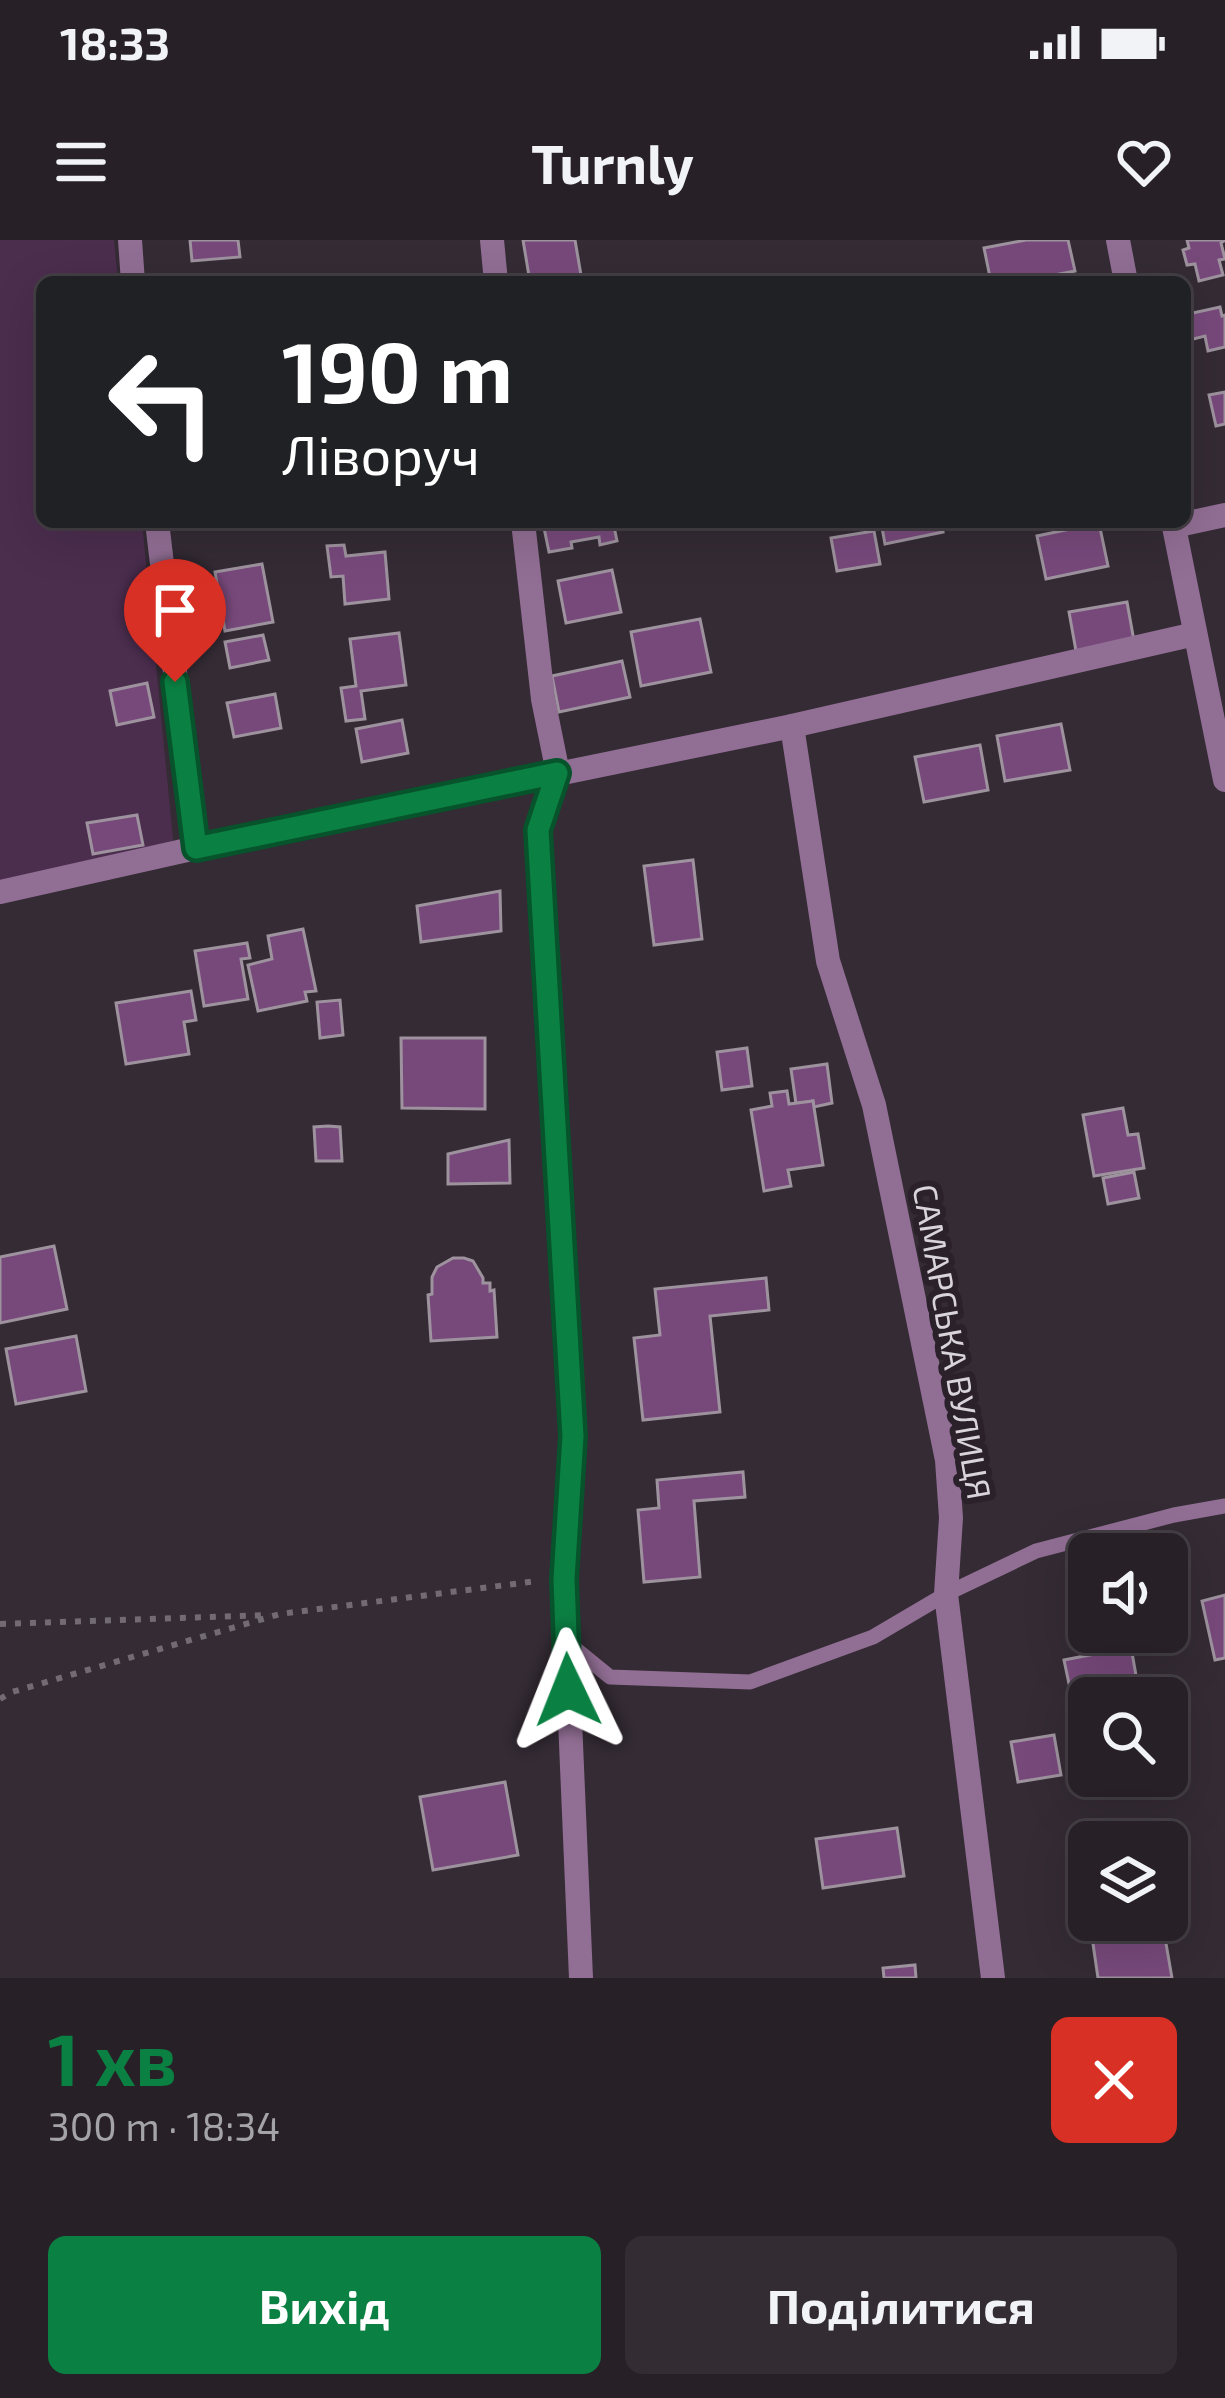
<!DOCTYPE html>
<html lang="uk">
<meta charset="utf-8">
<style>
body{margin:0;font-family:"Exo 2",sans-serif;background:#332d33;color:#f1f3f6;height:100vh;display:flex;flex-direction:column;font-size:45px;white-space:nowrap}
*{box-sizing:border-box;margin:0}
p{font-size:39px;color:#a4a3a7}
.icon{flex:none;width:66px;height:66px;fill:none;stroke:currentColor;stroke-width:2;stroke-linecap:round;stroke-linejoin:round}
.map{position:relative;height:1738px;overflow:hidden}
.details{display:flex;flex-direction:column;background:#272027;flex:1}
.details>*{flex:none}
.banner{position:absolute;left:36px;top:36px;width:1155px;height:252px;border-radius:18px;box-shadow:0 12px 48px #0002,0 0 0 3px #433e44;background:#202124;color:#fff;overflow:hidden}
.buttons{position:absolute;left:1068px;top:1293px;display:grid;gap:24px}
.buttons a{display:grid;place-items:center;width:120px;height:120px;border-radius:18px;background:#272027;box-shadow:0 12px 48px #0002,0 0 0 3px #433e44;font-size:60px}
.pin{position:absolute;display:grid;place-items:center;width:102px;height:102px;color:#fff;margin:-123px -51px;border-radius:50% 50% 50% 0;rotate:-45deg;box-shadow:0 0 12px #0007}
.pin .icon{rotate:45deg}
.me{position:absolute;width:132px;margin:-66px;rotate:358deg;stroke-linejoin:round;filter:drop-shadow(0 0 9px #0008)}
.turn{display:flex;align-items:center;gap:42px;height:252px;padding:0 48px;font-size:54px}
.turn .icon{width:156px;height:156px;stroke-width:2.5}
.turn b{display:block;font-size:84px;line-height:102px}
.round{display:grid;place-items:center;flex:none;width:126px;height:126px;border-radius:18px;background:#332d33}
.summary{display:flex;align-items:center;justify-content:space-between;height:204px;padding:0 48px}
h1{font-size:72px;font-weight:700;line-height:90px;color:#0b8043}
.cta{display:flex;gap:24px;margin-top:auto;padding:24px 48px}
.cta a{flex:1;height:138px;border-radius:18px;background:#0b8043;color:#fff;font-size:48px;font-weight:700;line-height:138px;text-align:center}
.cta a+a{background:#332d33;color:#f1f3f6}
.status{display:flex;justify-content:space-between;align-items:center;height:84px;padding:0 60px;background:#272027;direction:ltr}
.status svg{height:33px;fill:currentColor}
header{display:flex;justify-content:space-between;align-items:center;height:156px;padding:0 48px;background:#272027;font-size:54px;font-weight:700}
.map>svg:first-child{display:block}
.garden{fill:#4b2d4e}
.building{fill:#77497b;stroke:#9d929e;stroke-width:3}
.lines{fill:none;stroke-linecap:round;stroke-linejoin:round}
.path{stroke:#736b73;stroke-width:6;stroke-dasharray:6 9;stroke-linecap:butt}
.service{stroke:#916e94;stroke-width:15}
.minor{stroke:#916e94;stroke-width:24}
.route-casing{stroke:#07532c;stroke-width:30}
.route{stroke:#0b8043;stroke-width:21}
.labels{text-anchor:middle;stroke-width:12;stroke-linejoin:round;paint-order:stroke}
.street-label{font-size:33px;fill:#d9d4da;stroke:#2a212a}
</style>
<div class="status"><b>18:33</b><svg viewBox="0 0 49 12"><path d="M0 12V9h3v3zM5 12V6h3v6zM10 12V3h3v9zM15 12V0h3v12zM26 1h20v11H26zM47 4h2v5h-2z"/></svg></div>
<header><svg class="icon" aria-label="menu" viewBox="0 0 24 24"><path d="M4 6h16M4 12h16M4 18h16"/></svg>Turnly<svg class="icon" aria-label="heart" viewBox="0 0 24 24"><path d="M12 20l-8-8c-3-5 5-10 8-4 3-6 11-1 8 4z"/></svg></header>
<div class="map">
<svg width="1225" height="1738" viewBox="0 0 1225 1738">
<rect width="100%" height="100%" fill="#342b34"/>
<path class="garden" d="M0,0h114l4,42h-76v240h100l33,337 -175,30z"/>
<g class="building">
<path d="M190,0h48l2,17 -48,4z"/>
<path d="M523,0h52l7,41 -52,1z"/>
<path d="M1026,0h42l7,31 -57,11h-27l-7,-34z"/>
<path d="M1187,0h38l-4,3 4,16 -6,1 4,15 -24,6 -4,-17 -8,1 -4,-15 6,-2z"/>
<path d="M1189,58l4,15 27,-6 2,9 3,-1v32l-17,4 -3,-15 -20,5v-42z"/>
<path d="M1225,152v32l-9,2 -7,-31z"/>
<path d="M613,282l4,19 -17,4 -1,-8 -28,5 1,6 -23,4 -6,-29z"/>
<path d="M881,282h60l2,10 -58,12z"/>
<path d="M1099,283l9,43 -62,13 -9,-43z"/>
<path d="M874,291l6,33 -43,7 -6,-33z"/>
<path d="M344,305l2,11 39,-4 4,47 -44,5 -2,-28 -12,1 -4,-31z"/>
<path d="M262,324l11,58 -48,9 -10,-59z"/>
<path d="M612,330l9,42 -55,11 -8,-42z"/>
<path d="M1127,362l7,39 -58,10 -7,-39z"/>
<path d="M700,379l11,53 -70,14 -10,-54z"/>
<path d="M399,393l7,52 -45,6 4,28 -19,2 -5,-33 15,-2 -6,-47z"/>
<path d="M263,395l6,25 -39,8 -5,-26z"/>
<path d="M622,421l8,36 -71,15 -7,-36z"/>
<path d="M147,443l7,34 -37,8 -7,-34z"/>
<path d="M275,454l6,34 -47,9 -7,-34z"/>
<path d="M402,480l6,33 -46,9 -6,-33z"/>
<path d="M1061,484l9,46 -65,11 -8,-45z"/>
<path d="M980,505l8,45 -64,12 -9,-45z"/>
<path d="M137,575l6,30 -50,9 -6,-31z"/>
<path d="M693,620l9,79 -48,6 -10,-79z"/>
<path d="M500,651l1,40 -80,11 -4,-36z"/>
<path d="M303,689l13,62 -11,1 2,9 -49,10 -10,-46 24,-6 -4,-23z"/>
<path d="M247,703l3,15 -9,1 7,40 -44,7 -9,-55z"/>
<path d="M191,751l5,29 -12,2 5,32 -63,10 -10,-61z"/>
<path d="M340,760l3,35 -23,3 -3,-36z"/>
<path d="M401,798h84v71l-83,-1z"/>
<path d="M747,808l5,38 -30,4 -5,-38z"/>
<path d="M827,824l5,39 -18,4 -1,-6 -17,3 -5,-35z"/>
<path d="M787,851l2,13 24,-3 10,64 -35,5 3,16 -27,5 -13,-81 21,-4 -2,-13z"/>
<path d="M1123,868l5,27 10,-1 6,34 -50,8 -11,-61z"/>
<path d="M328,886l12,1 2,34h-26l-2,-34z"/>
<path d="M509,900l1,43 -62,1v-30z"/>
<path d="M1134,932l5,26 -31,6 -5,-26z"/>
<path d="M54,1006l13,63 -67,14v-66z"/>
<path d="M453,1018h11l9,3 10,17v5h7v8l4,-1 3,47 -66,4 -3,-46 4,-1v-17l5,-10z"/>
<path d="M766,1038l3,32 -59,6 10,96 -77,8 -9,-82 26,-3 -5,-46z"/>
<path d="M76,1096l10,55 -70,13 -10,-55z"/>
<path d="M743,1232l2,25 -51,4 6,76 -56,5 -6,-72 21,-2 -2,-28z"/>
<path d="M1225,1355v63l-10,2 -13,-59z"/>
<path d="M1131,1407l9,51h-51v21l-4,1 -5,-23 -8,1 -8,-38z"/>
<path d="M1054,1495l7,40 -43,7 -7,-40z"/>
<path d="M505,1542l13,73 -85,15 -13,-73z"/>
<path d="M897,1588l7,48 -81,12 -7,-49z"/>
<path d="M1163,1686l9,52h-74l-6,-41z"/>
<path d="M915,1725l1,13h-32l-1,-10z"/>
</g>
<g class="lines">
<g class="path">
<path d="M0,1384l270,-9"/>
<path d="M0,1459l12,-7 268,-78 257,-33"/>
</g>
<path class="service" d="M567,1402l43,35 140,5 123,-45 73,-43 90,-43 138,-36 51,-9"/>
<g class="minor">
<path d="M130,0l3,42"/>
<path d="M492,0l4,42"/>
<path d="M1118,0l8,42"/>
<path d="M157,282l39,326"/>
<path d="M523,282l20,177 15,74 -20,57 35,605 -9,144 17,399"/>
<path d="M1173,282l52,258"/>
<path d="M1174,286l51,-11"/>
<path d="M792,486l36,235 46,144 73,355 4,58 -5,76 47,384"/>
<path d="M0,652l196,-44 596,-122 403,-92"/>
</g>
</g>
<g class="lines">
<g class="route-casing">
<path id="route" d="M175,442l21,166 361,-75 -19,57 35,606 -9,143 4,111"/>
</g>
<use href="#route" class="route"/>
</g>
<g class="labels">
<g class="street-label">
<text transform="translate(952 1102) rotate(80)" y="12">САМАРСЬКА ВУЛИЦЯ</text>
</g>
</g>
</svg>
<div class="buttons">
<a><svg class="icon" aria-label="sound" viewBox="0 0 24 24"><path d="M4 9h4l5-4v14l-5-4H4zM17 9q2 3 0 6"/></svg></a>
<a><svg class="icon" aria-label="search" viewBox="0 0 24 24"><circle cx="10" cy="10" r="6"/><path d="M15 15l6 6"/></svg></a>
<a><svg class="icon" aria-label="layers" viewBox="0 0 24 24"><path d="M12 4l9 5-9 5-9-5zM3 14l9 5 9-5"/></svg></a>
</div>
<div class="pin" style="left:175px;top:442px;background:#d93025"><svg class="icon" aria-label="arrive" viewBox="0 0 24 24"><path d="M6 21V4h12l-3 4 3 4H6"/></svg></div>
<svg class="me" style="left:568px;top:1450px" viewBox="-20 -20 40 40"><path d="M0-17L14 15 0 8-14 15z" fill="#0b8043" stroke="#fff" stroke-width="4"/></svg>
<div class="banner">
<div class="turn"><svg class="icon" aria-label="left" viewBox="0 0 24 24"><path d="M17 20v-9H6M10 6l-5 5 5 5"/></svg><div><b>190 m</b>Ліворуч</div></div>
</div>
</div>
<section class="details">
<div class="summary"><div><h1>1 хв</h1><p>300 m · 18:34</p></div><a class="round" style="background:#d93025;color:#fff"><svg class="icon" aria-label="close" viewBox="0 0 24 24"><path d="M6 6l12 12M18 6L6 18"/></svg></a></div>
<div class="cta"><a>Вихід</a><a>Поділитися</a></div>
</section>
